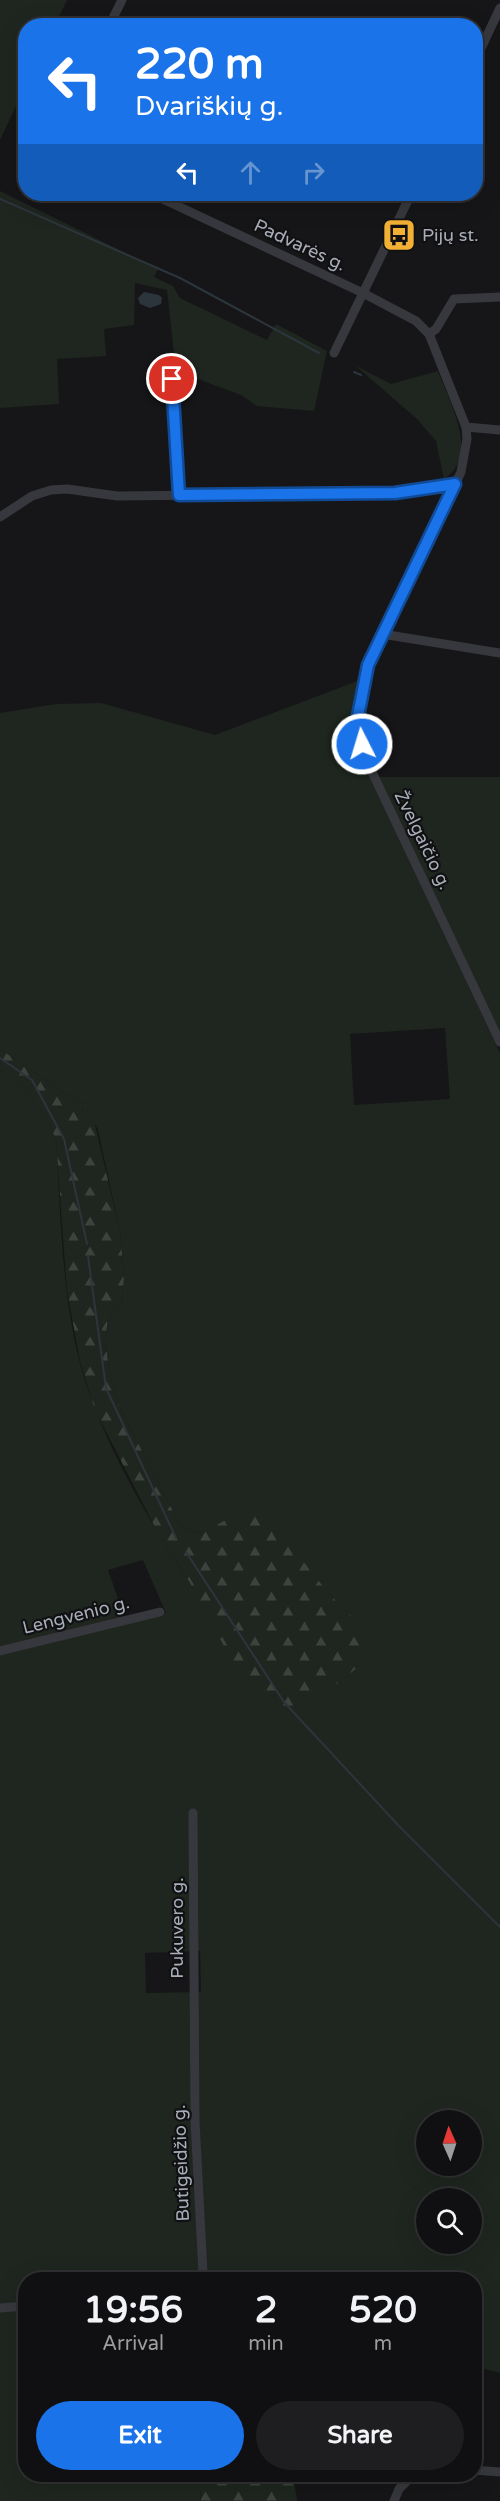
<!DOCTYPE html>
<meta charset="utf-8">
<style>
body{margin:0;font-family:"Varela Round",sans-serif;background:#1e1e20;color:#f1f3f6;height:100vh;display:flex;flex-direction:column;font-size:22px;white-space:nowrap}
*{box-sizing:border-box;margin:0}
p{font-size:20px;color:#9c9d9f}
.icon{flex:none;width:33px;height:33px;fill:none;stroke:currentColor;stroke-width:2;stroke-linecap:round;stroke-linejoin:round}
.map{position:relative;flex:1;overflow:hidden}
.side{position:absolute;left:18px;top:2272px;width:464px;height:210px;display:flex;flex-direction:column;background:#101012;border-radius:24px;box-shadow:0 6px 24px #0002,0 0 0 2px #303032}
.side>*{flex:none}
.top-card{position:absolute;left:18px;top:18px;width:465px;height:183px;border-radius:24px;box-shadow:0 6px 24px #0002,0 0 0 2px #303032;background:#1a73e8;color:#fff;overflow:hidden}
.needle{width:39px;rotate:357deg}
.buttons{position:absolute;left:416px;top:2110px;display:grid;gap:12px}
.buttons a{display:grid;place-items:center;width:66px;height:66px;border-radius:50%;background:#101012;box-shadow:0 6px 24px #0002,0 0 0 2px #303032;font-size:30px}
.pin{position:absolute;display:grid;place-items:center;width:51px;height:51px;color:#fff;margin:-26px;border:3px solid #fff;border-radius:50%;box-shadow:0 2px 6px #0007}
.me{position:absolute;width:66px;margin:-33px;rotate:355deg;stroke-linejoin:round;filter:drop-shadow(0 0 4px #0008)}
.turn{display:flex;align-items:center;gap:21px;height:126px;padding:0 18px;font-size:27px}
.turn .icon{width:78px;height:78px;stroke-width:2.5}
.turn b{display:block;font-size:42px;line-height:51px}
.lanes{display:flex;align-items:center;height:57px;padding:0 18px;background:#0003;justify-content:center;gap:30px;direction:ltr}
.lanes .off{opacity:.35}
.eta{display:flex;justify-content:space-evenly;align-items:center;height:102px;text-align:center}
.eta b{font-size:36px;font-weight:700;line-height:42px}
.cta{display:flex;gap:12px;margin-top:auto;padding:12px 18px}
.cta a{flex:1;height:69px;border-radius:36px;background:#1a73e8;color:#fff;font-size:24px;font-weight:700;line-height:69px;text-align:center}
.cta a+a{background:#1e1e20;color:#f1f3f6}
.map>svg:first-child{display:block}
.grass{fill:#1e261f;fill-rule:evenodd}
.forest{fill:url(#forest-firs)}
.water{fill:#2c353c}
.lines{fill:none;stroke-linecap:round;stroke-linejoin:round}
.stream{stroke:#2c353c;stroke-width:2}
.minor{stroke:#37383d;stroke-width:9}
.route-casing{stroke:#114b97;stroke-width:15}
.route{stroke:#1a73e8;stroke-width:10}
.labels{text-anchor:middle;stroke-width:4.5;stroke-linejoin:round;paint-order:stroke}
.poi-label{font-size:18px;fill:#a8adb8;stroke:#111113;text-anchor:start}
.street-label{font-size:18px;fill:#a8adb8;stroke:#111113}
</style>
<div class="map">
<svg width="500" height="2501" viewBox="0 0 500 2501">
<defs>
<pattern id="forest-firs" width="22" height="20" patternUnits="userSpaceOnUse" patternTransform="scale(1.5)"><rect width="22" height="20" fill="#1e261f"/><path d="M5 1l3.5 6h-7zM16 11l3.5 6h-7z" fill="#3c433d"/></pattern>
</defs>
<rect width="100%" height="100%" fill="#161618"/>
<g class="grass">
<path d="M0,0h67l-12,25 -29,1 -1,61 -25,53z"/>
<path d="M0,191l158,78 -4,8 19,9 7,12 87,42 9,-16 51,27 -13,60 -57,-5 -16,-11 -65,-24 -9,-81 -32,-7 -1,42 -30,4 2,27 -49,3 2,45 -59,4z"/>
<path d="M356,366l35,18 47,-13c11,30 43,85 6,108l-8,-38 -19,-22z"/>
<path d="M360,680l-4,49 7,34 137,290v1320l-26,-7v-86h-448v195h173l2,26h-201v-1431c27,18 45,39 56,70 5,73 5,151 24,223 21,77 67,154 110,220l174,46 -35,-35 -112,-68 -15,7 -21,-6 -62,-121c-7,-20 -16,-59 -12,-80 1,-10 8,-16 15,-23l2,-26 -4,-45 -22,-102 -13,-26 -24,-13 -61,-42v-336l56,-9 45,-1 114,32zM445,1028l5,71 -96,6 -4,-71zM143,1560l23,53 -39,11 -19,-54zM200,1951l1,41 -55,1 -1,-40zM426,2121h45v45h-45zM426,2199h45v45h-45z"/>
<path d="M378,777h122v255z"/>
</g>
<g class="forest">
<path d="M0,1049l61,42 24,13 8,12 27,116 4,45 -2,26c-7,7 -14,13 -15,23 -4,21 5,60 12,80l62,121 21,6 33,-18 18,-2 16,5 60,76 35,35 5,19 -7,16 -74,58 -50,-50 -48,-89 -32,-50 -63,-123 -15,-49 -13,-70 -11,-151c-11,-31 -29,-52 -56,-70z"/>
<path d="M199,2475h94l4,26h-96z"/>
</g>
<path class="water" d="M144,292l15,3 3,3 -1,6 -11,4 -10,-4 -2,-6z"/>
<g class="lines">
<g class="stream">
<path d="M0,199l180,79 139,75"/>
<path d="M354,372l7,3"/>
<path d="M0,1058l32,22 32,59 23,105"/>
<path d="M88,1256l18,132 70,150"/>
<path d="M186,1552l98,150 114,123 102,102"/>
</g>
<g class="minor">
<path d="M109,26l13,-26"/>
<path d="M476,59l24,-51"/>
<path d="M152,194l211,99 53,28 13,13 37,93 1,12 -6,33 -93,193c-11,43 -11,65 4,107l128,270"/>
<path d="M429,334l7,-5 18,-30 46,-2"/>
<path d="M334,353l77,-159"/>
<path d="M172,379l7,116"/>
<path d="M466,427l34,3"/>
<path d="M0,517l32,-21 19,-6 16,-1 50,7 192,-2 86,-1 60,-9"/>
<path d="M382,634l118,19"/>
<path d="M0,1651l160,-39"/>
<path d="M193,1813l2,308 8,152 -3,7"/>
<path d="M0,2308l26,-2"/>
<path d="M474,2470l26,2"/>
<path d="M394,2501l5,-12 14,-14"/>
</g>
</g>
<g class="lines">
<g class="route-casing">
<path id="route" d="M172,379l7,116 216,-2 60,-9 -87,181 -10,51 4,28"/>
</g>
<use href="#route" class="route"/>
</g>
<defs>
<g id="bus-square" transform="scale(1.725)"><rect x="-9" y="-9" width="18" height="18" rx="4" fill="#f2b134" stroke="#111113"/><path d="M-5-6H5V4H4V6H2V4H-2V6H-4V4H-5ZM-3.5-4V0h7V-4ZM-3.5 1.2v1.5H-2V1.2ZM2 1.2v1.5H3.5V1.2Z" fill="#111"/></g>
</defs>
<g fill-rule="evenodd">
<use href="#bus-square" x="399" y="235"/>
</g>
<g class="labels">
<g class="poi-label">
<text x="422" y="241">Pijų st.</text>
</g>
<g class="street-label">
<text transform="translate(300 245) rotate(25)" y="6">Padvarės g.</text>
<text transform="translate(423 840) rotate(64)" y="6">Žvelgaičio g.</text>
<text transform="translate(76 1615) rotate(-14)" y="6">Lengvenio g.</text>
<text transform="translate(177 1928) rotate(-90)" y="6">Pukuvero g.</text>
<text transform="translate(181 2163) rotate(-92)" y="6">Butigeidžio g.</text>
</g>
</g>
</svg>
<div class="buttons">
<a><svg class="needle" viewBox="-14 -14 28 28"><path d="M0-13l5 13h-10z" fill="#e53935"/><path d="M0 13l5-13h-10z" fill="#9c9d9f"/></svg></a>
<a><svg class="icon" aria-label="search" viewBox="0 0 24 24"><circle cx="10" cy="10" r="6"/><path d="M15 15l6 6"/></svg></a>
</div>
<div class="pin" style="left:172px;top:379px;background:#d93025"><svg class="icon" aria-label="arrive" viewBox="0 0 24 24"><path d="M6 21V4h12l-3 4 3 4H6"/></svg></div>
<svg class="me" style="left:362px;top:744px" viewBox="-20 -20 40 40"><circle r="17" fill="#1a73e8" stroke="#fff" stroke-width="3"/><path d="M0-11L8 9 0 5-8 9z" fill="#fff"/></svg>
<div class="top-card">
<div class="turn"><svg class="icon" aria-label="left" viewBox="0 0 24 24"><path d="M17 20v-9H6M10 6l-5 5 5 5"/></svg><div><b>220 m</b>Dvariškių g.</div></div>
<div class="lanes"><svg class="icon" aria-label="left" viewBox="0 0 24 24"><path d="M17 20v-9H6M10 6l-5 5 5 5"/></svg><svg class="icon off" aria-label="ahead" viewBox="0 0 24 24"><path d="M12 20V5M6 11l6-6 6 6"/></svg><svg class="icon off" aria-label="right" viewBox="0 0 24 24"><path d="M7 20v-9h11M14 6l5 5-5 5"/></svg></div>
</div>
<section class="side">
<div class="eta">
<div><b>19:56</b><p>Arrival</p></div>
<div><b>2</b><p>min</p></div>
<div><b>520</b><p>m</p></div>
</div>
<div class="cta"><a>Exit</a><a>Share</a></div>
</section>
</div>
